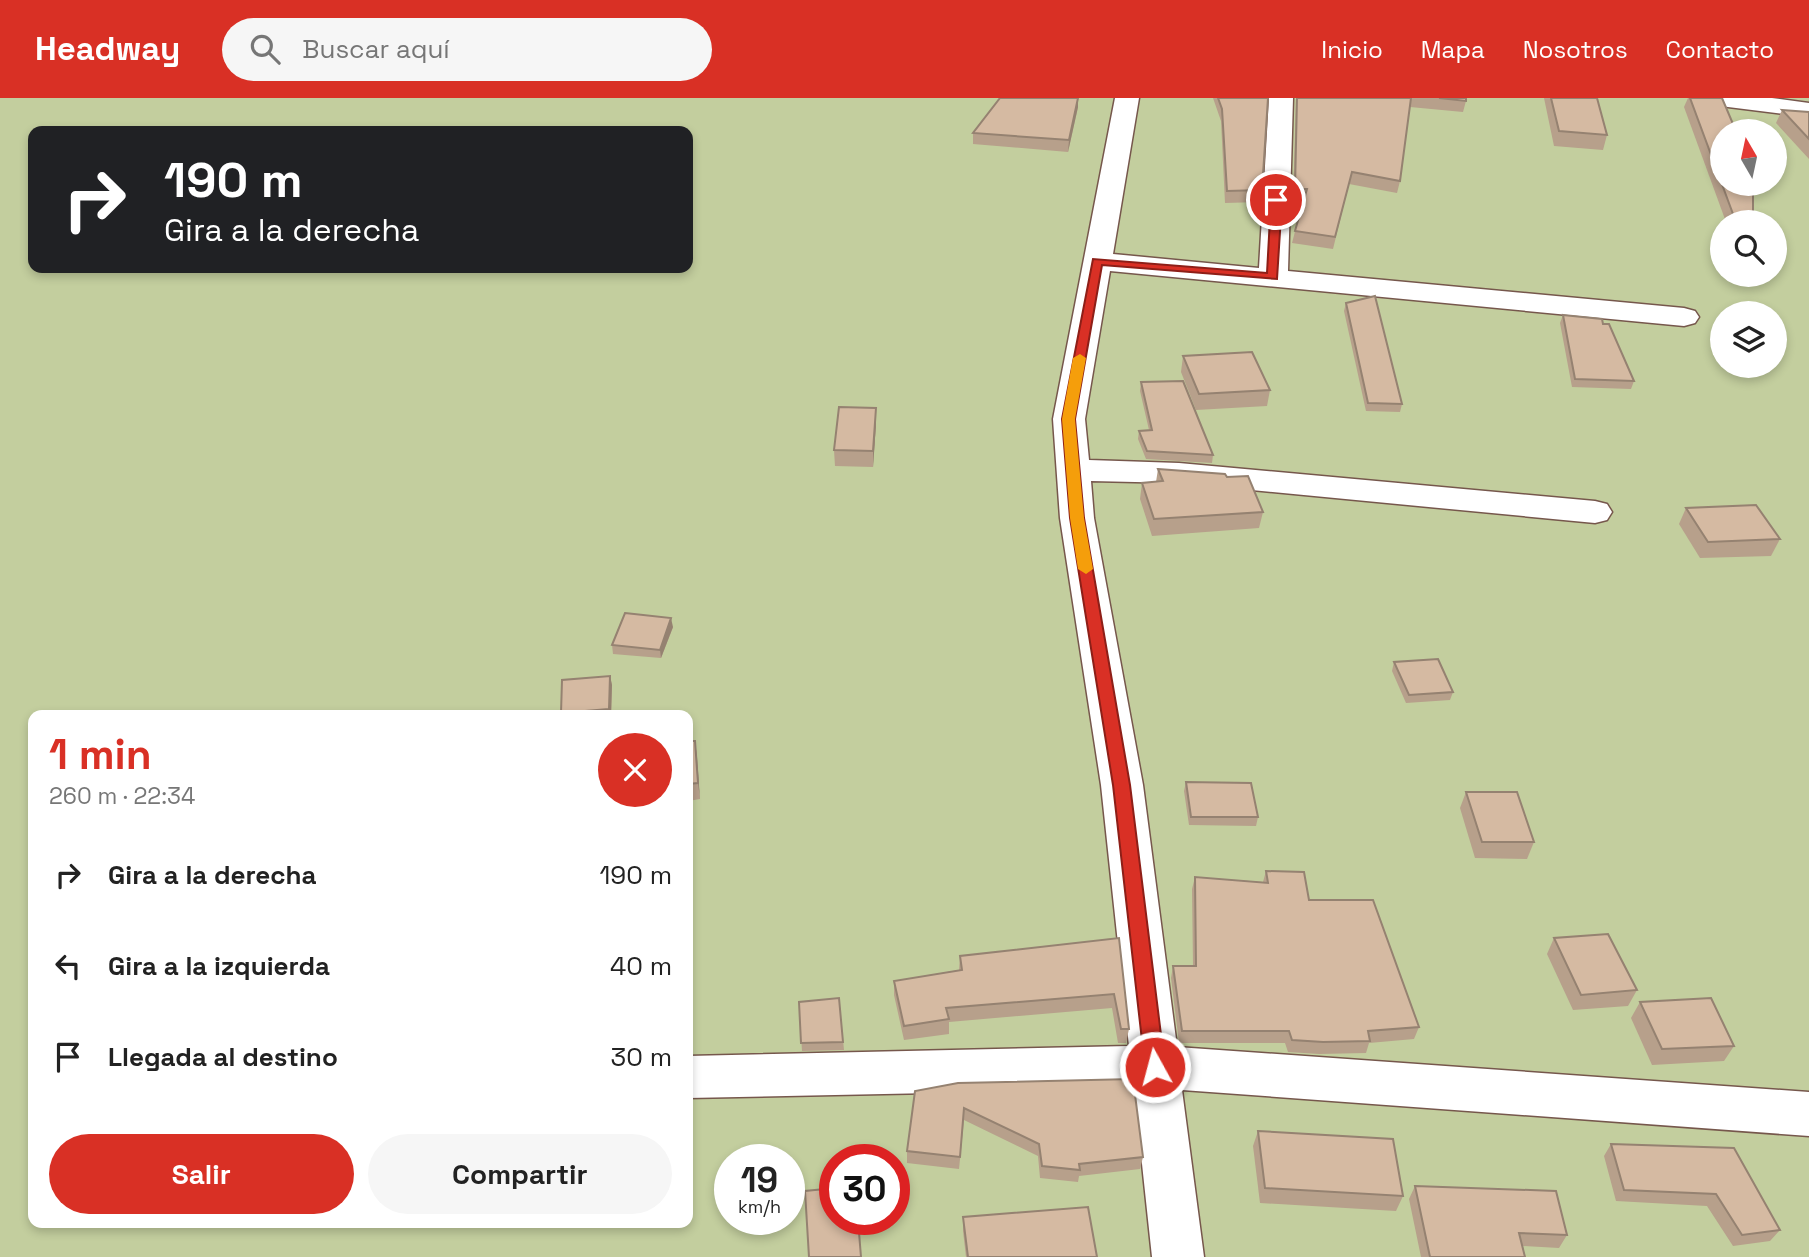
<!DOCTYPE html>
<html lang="es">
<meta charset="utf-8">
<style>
body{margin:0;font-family:"Space Grotesk",sans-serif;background:#f6f6f6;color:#222;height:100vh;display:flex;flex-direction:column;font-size:26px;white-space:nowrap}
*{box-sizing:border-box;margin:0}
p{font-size:23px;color:#767676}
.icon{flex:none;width:38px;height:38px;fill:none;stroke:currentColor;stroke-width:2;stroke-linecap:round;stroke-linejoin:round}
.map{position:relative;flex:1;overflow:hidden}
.panel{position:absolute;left:28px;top:612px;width:665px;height:518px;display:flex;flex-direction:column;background:#fff;border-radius:14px;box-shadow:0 4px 10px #0003}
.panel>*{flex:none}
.hud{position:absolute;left:28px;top:28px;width:665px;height:147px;border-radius:14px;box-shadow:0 4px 10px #0003;background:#202124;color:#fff;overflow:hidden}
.needle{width:46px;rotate:351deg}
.buttons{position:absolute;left:1710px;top:21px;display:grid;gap:14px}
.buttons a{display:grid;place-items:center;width:77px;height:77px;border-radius:50%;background:#fff;box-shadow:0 4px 10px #0003;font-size:35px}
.speed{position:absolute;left:714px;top:1046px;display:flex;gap:14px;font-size:35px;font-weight:700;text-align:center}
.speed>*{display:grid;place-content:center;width:91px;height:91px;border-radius:50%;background:#fff;box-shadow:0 4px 10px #0003;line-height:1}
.speed small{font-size:18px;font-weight:400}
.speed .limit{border:10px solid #d22;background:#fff;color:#111}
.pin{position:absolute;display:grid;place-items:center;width:60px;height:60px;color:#fff;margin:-30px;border:4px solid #fff;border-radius:50%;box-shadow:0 2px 7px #0007}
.me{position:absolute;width:77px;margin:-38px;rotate:353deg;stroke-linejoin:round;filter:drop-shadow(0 0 5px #0008)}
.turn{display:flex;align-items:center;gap:24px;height:147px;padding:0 21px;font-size:32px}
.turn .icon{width:91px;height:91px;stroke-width:2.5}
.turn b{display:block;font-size:49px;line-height:60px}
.round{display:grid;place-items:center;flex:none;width:74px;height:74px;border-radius:37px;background:#f6f6f6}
.overview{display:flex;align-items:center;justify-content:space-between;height:119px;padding:0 21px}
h1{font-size:42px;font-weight:800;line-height:52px;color:#d93025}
.action{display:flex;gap:14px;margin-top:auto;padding:14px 21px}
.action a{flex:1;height:80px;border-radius:42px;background:#d93025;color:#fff;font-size:28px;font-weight:800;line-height:80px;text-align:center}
.action a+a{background:#f6f6f6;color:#222}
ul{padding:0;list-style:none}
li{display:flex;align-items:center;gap:21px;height:91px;padding:0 21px}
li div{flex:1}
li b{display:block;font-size:26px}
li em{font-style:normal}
header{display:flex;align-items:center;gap:42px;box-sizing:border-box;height:98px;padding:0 35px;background:#d93025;color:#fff}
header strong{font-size:33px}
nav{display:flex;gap:38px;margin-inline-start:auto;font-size:24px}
.search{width:490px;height:63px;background:#f6f6f6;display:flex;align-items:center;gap:18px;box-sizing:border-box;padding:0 24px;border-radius:38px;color:#767676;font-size:26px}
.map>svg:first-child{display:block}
.green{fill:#c3ce9e;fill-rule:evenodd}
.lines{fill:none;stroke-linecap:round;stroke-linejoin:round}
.minor-casing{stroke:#76574c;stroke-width:3}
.minor{fill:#fff;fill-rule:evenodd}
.wall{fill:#b7a08b}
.shaded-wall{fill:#958271}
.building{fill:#d5baa2;stroke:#958271;stroke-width:2}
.route{fill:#d93025;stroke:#8d1f18;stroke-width:2}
.slow{fill:#f59e0b}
</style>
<header>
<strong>Headway</strong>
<div class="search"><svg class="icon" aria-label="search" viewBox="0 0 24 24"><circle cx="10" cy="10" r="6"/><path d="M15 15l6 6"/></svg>Buscar aquí</div>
<nav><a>Inicio</a><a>Mapa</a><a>Nosotros</a><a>Contacto</a></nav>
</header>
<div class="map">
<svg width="1809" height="1159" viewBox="0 0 1809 1159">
<rect width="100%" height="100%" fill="#fbded3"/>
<path class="green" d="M0,0h1809v1159h-1809zM33,33h655v137h-655zM1722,33h52v53h-52zM1722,124h52v53h-52zM1722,215h52v53h-52zM33,618h655v507h-655zM730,1062h59v60h-59zM835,1062h59v60h-59z"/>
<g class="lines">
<g class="minor-casing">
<g id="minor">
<path d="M1115,0h24l-26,156 146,14 10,-170h24l-5,173 396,37 11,3 4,6 -4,6 -11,3 -574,-55 -25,148 4,41 90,3 416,38 12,3 5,8 -5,8 -12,3 -416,-40 -88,-2 3,37 49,267 34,262 632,45v44l-627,-46 22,167h-52l-18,-168 -446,9v-42l441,-10 -28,-261 -41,-267 -7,-99z"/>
<path d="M1700,0h72l37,5v14l-97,-12 -9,-2z"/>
</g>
</g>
<use href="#minor" class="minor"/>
</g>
<g class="wall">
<path d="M1078,0v9l-10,45 -95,-8v-11z"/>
<path d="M1213,0h55l-6,92 -2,12 -35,1 -4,-82z"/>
<path d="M1296,0h170v3l-3,11 -53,-5 -10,74 -3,12 -48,-9 -16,65 -41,-6 11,-42h-10z"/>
<path d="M1544,0h53l10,37 -4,15 -49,-4z"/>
<path d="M1688,0h34l31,124h-27l-42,-115z"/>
<path d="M1782,12l27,2v47l-33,-36z"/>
<path d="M1346,205l56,101 -2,8 -34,-1 -22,-100z"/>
<path d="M1563,217l40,9 31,57 -3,8 -59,-2 -12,-64z"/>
<path d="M1183,258l87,34 -3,16 -71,4 -15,-38z"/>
<path d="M1141,284l72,73 -1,8 -66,-4 -8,-20 1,-8 10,-1 -9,-39z"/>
<path d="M876,310v16l-3,43 -38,-1 -1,-16z"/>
<path d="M1158,371l69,8 36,35 -4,16 -107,8 -12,-37 2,-16 14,-1z"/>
<path d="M1686,410l94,31 -9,17 -71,2 -21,-34z"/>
<path d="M673,529l-12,31 -48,-4 -1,-9z"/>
<path d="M1394,564l59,30 -3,8 -44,3 -14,-32z"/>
<path d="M610,578l2,9 -1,31h-50v-3z"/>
<path d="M688,643h7l5,58 -12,2z"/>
<path d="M1186,684l72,35 -2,9 -67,-1 -5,-34z"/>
<path d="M1466,694l68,50 -7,17 -52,-1 -15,-50z"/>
<path d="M1266,773l43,29 110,127 -5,12 -45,4 -3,10 -47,1 -31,-2 -3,-9h-106l-8,-65 2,-12h20l-1,-77 3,-12 68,5z"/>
<path d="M1119,840l10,91 -3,14h-8l-6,-35 -163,14v12l-45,6 -10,-45v-14l65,-11 1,-14z"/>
<path d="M1554,840l83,52 -9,16 -55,4 -26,-56z"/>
<path d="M839,900l5,52 -42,1 -3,-49z"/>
<path d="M1640,904l94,44 -10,15 -72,4 -21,-47z"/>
<path d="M915,993l228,66 -3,12 -61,7 -1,6 -38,-4 -2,-22 -74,-36 -5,49 -52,-6v-12z"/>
<path d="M1258,1033l145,65 -7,15 -136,-8 -7,-57z"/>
<path d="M1611,1046l123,4 46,82 -10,11 -37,5 -26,-40 -91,-5 -12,-45z"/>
<path d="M1415,1088l152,49 -8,13 -36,-2 2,11h-104l-12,-58z"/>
<path d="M963,1119l134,40h-131l-3,-26z"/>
</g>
<g class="shaded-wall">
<path d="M1078,0v9l-10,45 1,-12z"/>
<path d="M876,310v16l-3,43v-16z"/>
<path d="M671,520l2,9 -12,31 -1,-8z"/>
<path d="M610,578l2,9 -1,31 -2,-7z"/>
<path d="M695,643l2,16 3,42 -2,-16z"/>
</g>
<g class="building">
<path d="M1000,0h78l-9,42 -96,-7z"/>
<path d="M1218,0h50l-6,92 -35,1 -5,-82z"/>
<path d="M1297,0h114l-11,83 -48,-9 -17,65 -40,-6 12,-42h-12z"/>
<path d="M1439,0h27v3z"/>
<path d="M1551,0h46l10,37 -48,-4z"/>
<path d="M1690,0h32l14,33h-14v53h31v38h-17z"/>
<path d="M1782,12l27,2v27z"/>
<path d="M1375,198l27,108 -34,-1 -22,-100z"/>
<path d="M1563,217l39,4 1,5h6l25,57 -59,-2z"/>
<path d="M1252,254l18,38 -71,4 -16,-38z"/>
<path d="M1183,283l30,74 -66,-4 -8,-20 13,-1 -11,-48z"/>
<path d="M839,309l37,1 -3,43 -39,-1z"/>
<path d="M1158,371l67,5 2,3 21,-1 15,36 -109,7 -12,-36 21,-2z"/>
<path d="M1756,407l24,34 -72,3 -22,-34z"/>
<path d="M625,515l46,5 -11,32 -48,-5z"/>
<path d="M1438,561l15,33 -44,3 -15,-33z"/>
<path d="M610,578l-1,33 -48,4 1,-33z"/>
<path d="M688,643h7l3,42 -10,1z"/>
<path d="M1186,684l65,1 7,34h-67z"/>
<path d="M1466,694h51l17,50h-52z"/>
<path d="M1266,773l38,1 5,28h64l46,127 -51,4 2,10 -47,1 -31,-2 -3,-9h-107l-9,-65h23l-1,-89 73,6z"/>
<path d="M1608,836l29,56 -56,5 -27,-57z"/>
<path d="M1119,840l10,91h-8l-7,-35 -168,14 3,11 -45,7 -10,-45 68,-11 -2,-14z"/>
<path d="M839,900l4,44 -42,1 -2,-41z"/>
<path d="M1711,900l23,48 -72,3 -22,-47z"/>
<path d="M1133,981l10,78 -64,7 1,6 -38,-4 -3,-22 -75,-36 -4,49 -53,-6 8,-60 43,-8z"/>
<path d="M1258,1033l135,8 10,57 -138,-8z"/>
<path d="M1611,1046l123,4 46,82 -38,5 -26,-41 -92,-4z"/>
<path d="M1415,1088l141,5 11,44 -48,-2 6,24h-95z"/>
<path d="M835,1090v32h23l3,37h-52l-4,-66z"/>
<path d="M1088,1109l9,50h-129l-5,-40z"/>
</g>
<path class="route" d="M1276,99l6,3 -5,79 -175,-14 -27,154 9,99 46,267 35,282 -3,6 -7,2 -7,-2 -3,-6 -32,-282 -43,-267 -8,-99 31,-160 174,14 4,-73z"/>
<path class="slow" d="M1080,256l6,4 -11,61 9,99 9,51 -7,5 -8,-5 -8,-51 -8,-99 11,-61z"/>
</svg>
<div class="buttons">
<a><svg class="needle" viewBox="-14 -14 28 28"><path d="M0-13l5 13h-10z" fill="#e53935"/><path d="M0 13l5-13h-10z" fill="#767676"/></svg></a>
<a><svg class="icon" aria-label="search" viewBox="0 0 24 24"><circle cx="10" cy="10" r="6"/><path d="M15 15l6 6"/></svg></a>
<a><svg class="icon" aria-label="layers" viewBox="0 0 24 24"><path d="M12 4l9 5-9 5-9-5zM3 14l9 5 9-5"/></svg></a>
</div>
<div class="speed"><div>19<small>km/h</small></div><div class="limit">30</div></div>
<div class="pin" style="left:1276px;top:102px;background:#d93025"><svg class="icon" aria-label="arrive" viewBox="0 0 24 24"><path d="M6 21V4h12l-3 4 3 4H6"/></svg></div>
<svg class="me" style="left:1155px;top:969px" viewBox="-20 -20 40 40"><circle r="17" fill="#d93025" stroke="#fff" stroke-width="3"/><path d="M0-11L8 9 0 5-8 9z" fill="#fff"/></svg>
<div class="hud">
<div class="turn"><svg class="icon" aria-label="right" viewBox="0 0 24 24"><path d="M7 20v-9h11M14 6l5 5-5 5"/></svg><div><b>190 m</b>Gira a la derecha</div></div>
</div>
<section class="panel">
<div class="overview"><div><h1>1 min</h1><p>260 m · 22:34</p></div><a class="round" style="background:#d93025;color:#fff"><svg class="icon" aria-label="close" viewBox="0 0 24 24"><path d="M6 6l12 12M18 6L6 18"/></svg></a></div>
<ul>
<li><svg class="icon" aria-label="right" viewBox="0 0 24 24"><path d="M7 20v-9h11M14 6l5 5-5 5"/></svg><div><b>Gira a la derecha</b></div><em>190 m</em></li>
<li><svg class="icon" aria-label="left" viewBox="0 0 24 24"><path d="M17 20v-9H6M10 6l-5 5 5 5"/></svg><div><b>Gira a la izquierda</b></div><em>40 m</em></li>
<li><svg class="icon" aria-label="arrive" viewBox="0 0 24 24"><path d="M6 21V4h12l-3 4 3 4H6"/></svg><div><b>Llegada al destino</b></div><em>30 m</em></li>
</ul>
<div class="action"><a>Salir</a><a>Compartir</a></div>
</section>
</div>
